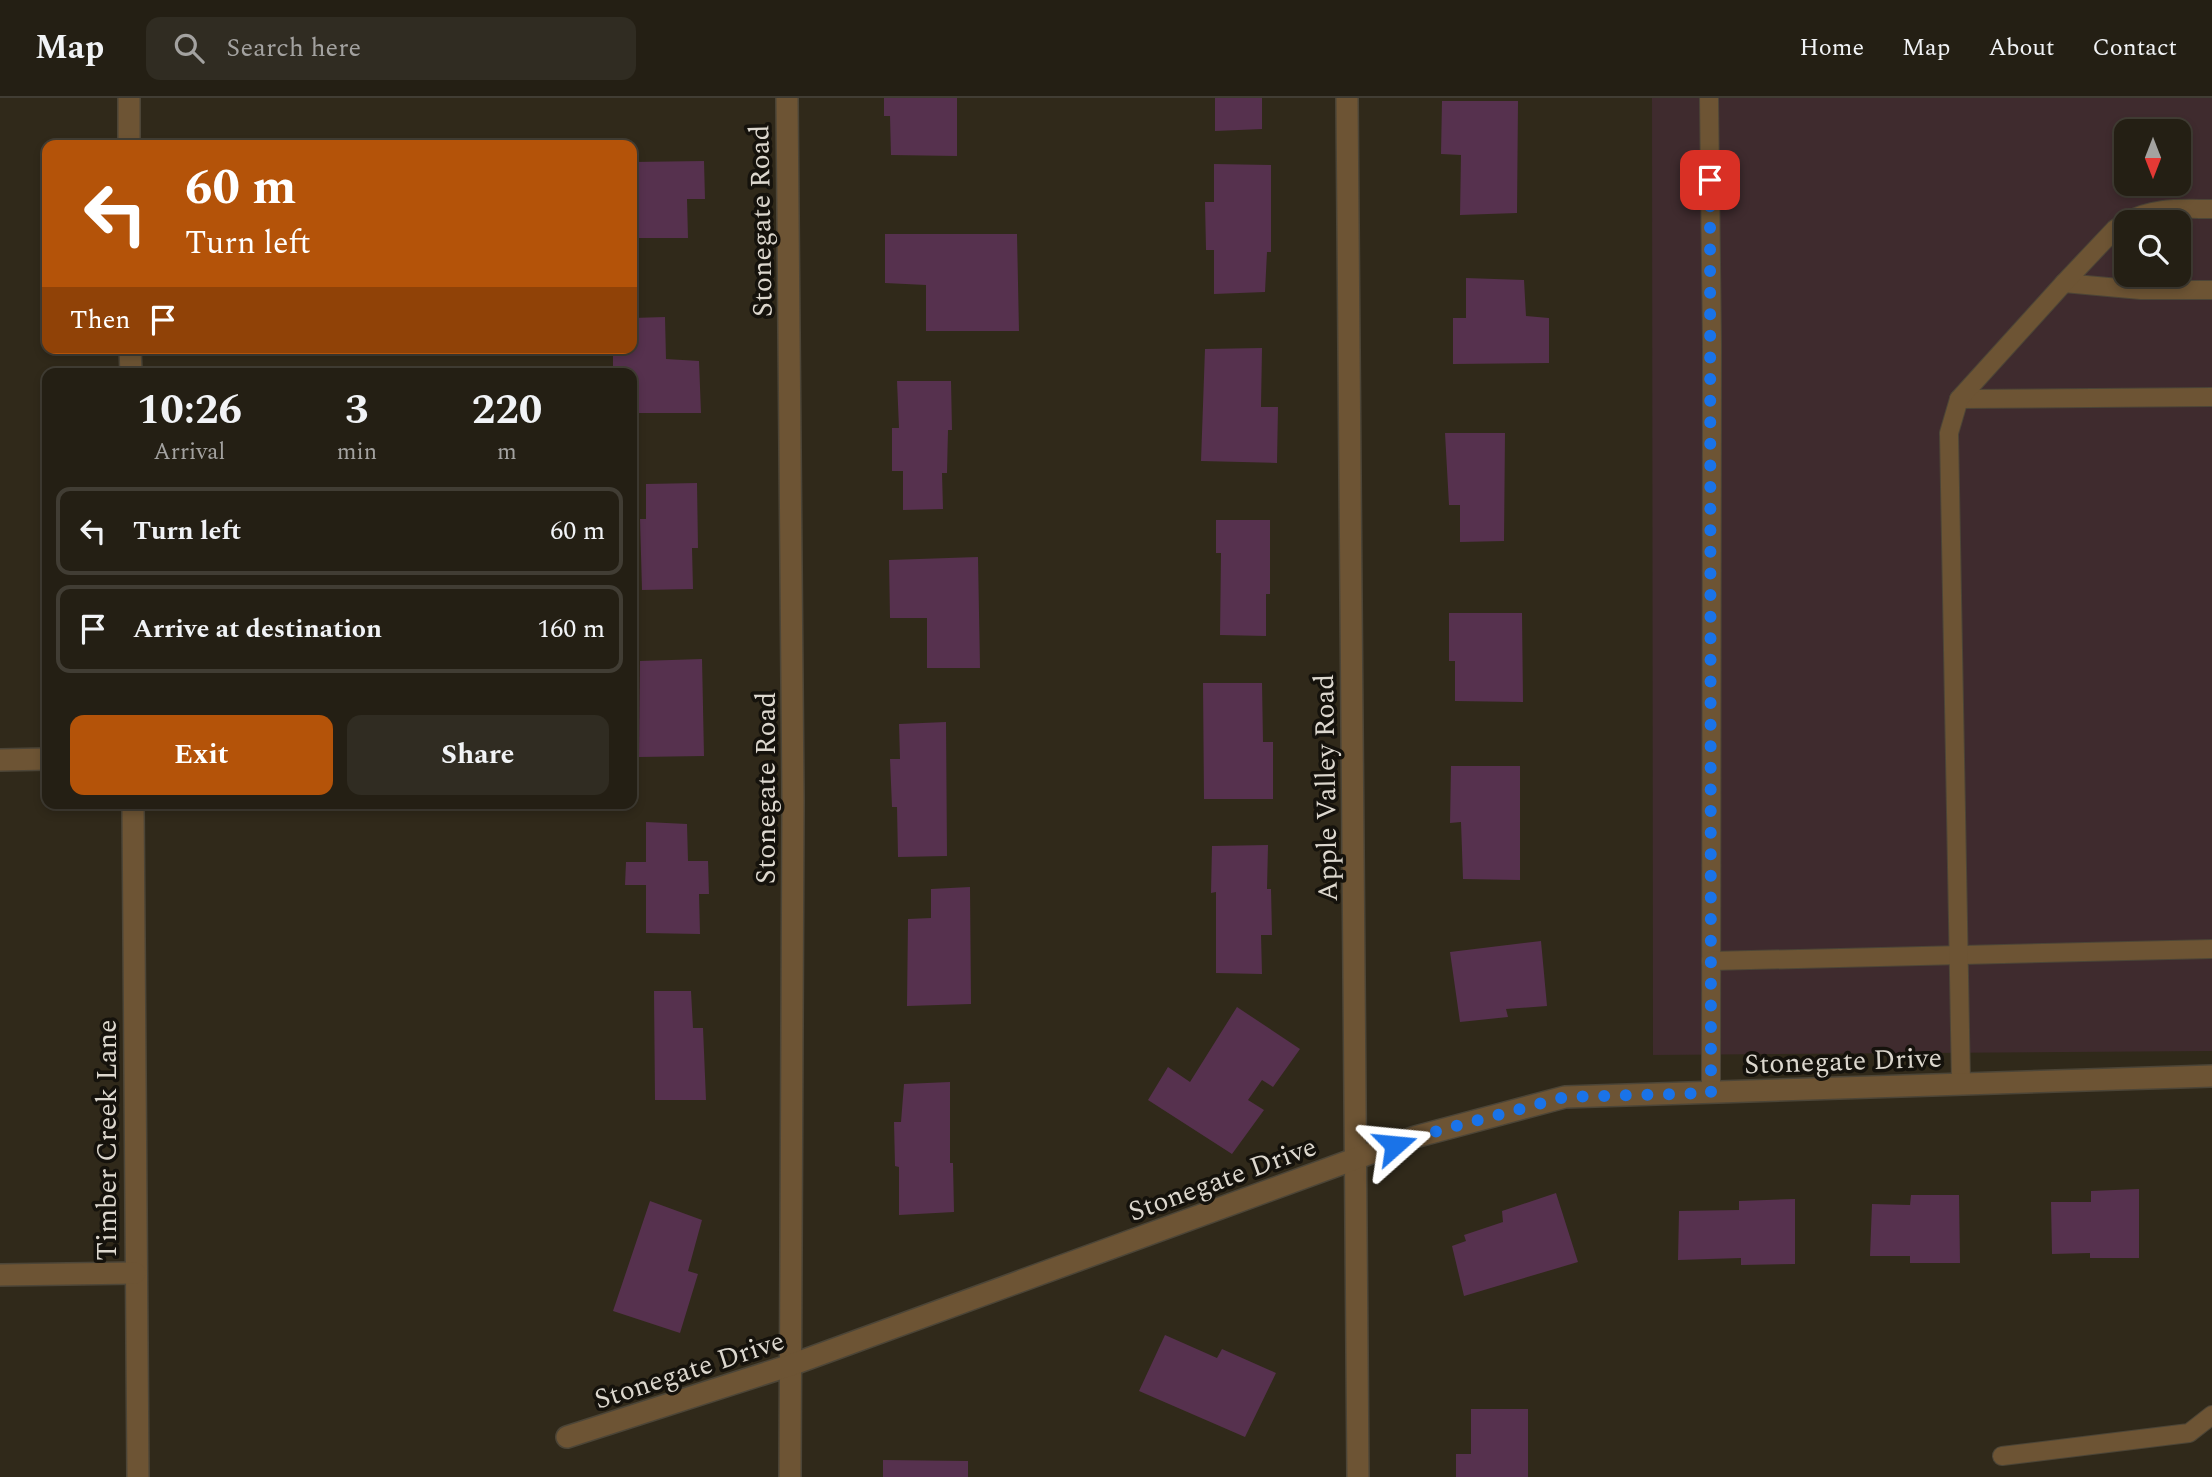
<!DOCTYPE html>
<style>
body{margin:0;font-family:Spectral,serif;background:#302c22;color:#f1f3f6;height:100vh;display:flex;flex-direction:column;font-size:26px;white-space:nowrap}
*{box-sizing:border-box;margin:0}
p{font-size:23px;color:#a3a2a0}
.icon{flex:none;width:38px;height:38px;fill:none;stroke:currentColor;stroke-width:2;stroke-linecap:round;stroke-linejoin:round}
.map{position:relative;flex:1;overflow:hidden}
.sheet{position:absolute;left:42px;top:270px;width:595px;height:441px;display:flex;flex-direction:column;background:#241f14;border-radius:14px;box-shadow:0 4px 10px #0003,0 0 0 2px #413d34}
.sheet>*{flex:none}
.hud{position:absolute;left:42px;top:42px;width:595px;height:214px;border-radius:14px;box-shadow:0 4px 10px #0003,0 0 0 2px #413d34;background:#b45309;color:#fff;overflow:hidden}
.needle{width:46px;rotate:180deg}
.buttons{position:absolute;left:2114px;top:21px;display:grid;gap:14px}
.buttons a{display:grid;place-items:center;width:77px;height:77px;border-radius:14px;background:#241f14;box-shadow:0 4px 10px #0003,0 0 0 2px #413d34;font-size:35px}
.pin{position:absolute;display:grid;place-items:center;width:60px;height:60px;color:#fff;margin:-30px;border-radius:14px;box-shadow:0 4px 10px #0006}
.me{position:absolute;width:77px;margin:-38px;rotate:72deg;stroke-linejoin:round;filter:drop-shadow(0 0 5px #0008)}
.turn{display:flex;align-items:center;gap:24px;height:147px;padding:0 28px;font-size:32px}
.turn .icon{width:91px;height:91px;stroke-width:2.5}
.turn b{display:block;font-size:49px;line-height:60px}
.then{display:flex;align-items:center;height:66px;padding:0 28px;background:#0003;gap:14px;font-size:26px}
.eta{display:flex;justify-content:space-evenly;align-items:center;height:119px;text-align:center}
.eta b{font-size:42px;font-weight:700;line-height:49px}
.primary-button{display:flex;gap:14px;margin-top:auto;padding:14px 28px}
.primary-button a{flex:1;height:80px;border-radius:14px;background:#b45309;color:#fff;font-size:28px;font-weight:700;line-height:80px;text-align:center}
.primary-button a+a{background:#302c22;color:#f1f3f6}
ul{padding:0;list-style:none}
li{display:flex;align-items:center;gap:21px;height:88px;margin:0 14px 10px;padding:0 14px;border:4px solid #413d34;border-radius:14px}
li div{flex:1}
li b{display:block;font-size:26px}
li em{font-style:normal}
header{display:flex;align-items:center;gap:42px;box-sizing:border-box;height:98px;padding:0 35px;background:#241f14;border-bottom:2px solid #413d34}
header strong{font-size:33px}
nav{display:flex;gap:38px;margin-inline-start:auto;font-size:24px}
.search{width:490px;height:63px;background:#302c22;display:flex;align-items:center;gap:18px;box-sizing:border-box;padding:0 24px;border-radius:14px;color:#a3a2a0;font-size:26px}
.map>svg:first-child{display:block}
.commercial{fill:#3f2b2e;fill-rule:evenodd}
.building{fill:#56314e}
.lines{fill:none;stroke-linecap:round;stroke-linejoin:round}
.lane-casing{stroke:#4c4537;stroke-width:20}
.street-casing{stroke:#4c4537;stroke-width:24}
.lane{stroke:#6d5434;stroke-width:18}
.street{stroke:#6d5434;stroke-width:21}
.route{stroke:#1a73e8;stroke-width:12;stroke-dasharray:0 21.6}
.labels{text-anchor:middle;stroke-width:7;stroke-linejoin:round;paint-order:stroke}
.street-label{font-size:28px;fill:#dcd7ce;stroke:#15120c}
</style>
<header>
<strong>Map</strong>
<div class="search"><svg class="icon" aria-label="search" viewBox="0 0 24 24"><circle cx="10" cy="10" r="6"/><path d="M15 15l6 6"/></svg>Search here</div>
<nav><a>Home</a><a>Map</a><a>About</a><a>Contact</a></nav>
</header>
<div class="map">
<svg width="2212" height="1379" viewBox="0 0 2212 1379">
<rect width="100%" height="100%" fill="#30291a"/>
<path class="commercial" d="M1652,0h560v953l-559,4zM2126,33h53v53h-53zM2126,124h53v53h-53z"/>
<g class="building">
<path d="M884,0h73v58l-66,-1 -1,-39h-6z"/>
<path d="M1215,0h47v31l-47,2z"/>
<path d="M1442,3h76l-1,112 -57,2 1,-60 -20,-1z"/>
<path d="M704,63l1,38h-18l1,39h-56v-76z"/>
<path d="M1214,66l57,1v87h-4l-2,40 -51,2v-44h-8l-1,-48h9z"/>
<path d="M885,136h132l2,97h-93v-46l-41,-2z"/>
<path d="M1466,180l58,2 2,36 23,2v45l-96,1v-46h13z"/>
<path d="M665,219l1,42 33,2 2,52h-69v-40h-19v-25h19v-30z"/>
<path d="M1262,250l-1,59h17l-1,56 -76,-2 4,-112z"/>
<path d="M897,283h54l1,49h-4l-1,43h-5l1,36 -40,1v-39h-11v-43h7z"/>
<path d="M1445,335h60l-1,108 -44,1v-37h-11z"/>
<path d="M697,385l1,65h-6l1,41 -51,1 -2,-71h6v-35z"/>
<path d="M1216,422h54v74h-4v42l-46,-1 1,-82h-5z"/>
<path d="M978,459l2,111h-53v-50h-37l-1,-58z"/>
<path d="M1449,515h73l1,89 -68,-1v-40h-6z"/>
<path d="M702,561l2,97 -65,1 1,-96z"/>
<path d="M1203,585h59l1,59h10v57h-69z"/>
<path d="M946,624l1,134 -49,1 -1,-50h-5l-2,-48h10l-1,-35z"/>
<path d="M1451,668h69v114l-57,-1 -2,-57 -11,1z"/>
<path d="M646,724l41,2 1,37h20l1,33h-10l1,40 -54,-1v-48h-21l1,-23h20z"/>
<path d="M1268,747l-1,44h4l1,46h-11l1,39 -46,-1v-81l-5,1 1,-47z"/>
<path d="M970,789l1,117 -64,2 1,-87 23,-1v-29z"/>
<path d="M1541,843l6,65 -41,3 2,8 -48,5 -10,-70z"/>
<path d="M654,893h37l2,37h10l3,72h-51z"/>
<path d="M1237,909l63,42 -27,38 -11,-7 -14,20 16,10 -32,44 -84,-54 20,-33 22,15z"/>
<path d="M950,984v81h3l1,49 -55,3v-48l-4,-1 -1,-44h7l3,-38z"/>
<path d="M2139,1091v69h-49v-5l-38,1 -1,-52h40v-11z"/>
<path d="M1556,1095l22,69 -114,34 -12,-50 14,-5 -2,-6 39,-13 -1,-11z"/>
<path d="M1911,1097h48l1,68h-50v-7h-40l2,-52 38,1z"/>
<path d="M1795,1101v65l-54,1v-7l-63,2 1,-49 60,-1v-9z"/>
<path d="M650,1103l52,19 -14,51 10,3 -18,59 -67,-22z"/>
<path d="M1165,1237l52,23 5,-9 54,24 -31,64 -106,-46z"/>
<path d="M1471,1311h57v68h-72v-23h15z"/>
<path d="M883,1362l85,1v16h-85z"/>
</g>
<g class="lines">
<g class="lane-casing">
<g id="lane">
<path d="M1709,0l3,247 -1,748"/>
<path d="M2126,124c27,-16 56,-13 86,-13"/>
<path d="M2064,185l77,7h71"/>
<path d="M1959,301l253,-2"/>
<path d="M1711,863l501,-12"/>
<path d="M1961,986l-12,-651 10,-34 105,-116 51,-54 11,-7"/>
<path d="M2002,1358l187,-23 23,-18"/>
</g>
</g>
<g class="street-casing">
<g id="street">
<path d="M129,0v47"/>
<path d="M787,0l6,703 -3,676"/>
<path d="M1347,0l11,1379"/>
<path d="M130,250l1,25"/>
<path d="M0,662l47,-1"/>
<path d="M133,705l5,674"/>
<path d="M0,1177l135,-2"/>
<path d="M567,1339l224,-72 624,-228 150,-40 647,-21"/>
</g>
</g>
<use href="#lane" class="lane"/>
<use href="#street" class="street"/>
</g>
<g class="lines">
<path class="route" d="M1395,1047l20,-8 150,-40 146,-4 -1,-913"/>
</g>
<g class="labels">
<g class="street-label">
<text transform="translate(760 123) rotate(-91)" y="10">Stonegate Road</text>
<text transform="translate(765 690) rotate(-90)" y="10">Stonegate Road</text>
<text transform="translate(1325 690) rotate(-91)" y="10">Apple Valley Road</text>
<text transform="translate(1843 962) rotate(-2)" y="10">Stonegate Drive</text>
<text transform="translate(106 1042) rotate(-90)" y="10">Timber Creek Lane</text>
<text transform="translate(1222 1080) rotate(-20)" y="10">Stonegate Drive</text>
<text transform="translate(689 1271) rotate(-18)" y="10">Stonegate Drive</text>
</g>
</g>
</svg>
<div class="buttons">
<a><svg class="needle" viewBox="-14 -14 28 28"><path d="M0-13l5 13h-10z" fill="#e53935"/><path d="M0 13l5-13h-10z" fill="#a3a2a0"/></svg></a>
<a><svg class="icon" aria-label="search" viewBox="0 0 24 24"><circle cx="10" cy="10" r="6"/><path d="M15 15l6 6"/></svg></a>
</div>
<div class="pin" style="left:1710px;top:82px;background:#d93025"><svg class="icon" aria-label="arrive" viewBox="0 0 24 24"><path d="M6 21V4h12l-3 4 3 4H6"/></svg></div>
<svg class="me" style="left:1395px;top:1047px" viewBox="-20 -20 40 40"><path d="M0-17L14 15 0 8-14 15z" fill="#1a73e8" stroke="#fff" stroke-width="4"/></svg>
<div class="hud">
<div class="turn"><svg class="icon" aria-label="left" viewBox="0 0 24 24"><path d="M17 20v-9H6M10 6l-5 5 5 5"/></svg><div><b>60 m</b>Turn left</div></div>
<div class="then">Then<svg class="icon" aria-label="arrive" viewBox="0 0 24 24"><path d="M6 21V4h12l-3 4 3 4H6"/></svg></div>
</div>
<section class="sheet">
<div class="eta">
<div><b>10:26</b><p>Arrival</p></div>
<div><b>3</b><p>min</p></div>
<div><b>220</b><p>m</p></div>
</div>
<ul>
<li><svg class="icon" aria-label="left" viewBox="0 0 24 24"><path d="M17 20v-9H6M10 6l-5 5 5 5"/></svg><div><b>Turn left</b></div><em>60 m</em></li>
<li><svg class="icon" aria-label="arrive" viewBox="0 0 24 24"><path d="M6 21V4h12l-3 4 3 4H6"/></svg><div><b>Arrive at destination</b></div><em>160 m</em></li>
</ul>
<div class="primary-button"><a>Exit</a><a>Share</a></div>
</section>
</div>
